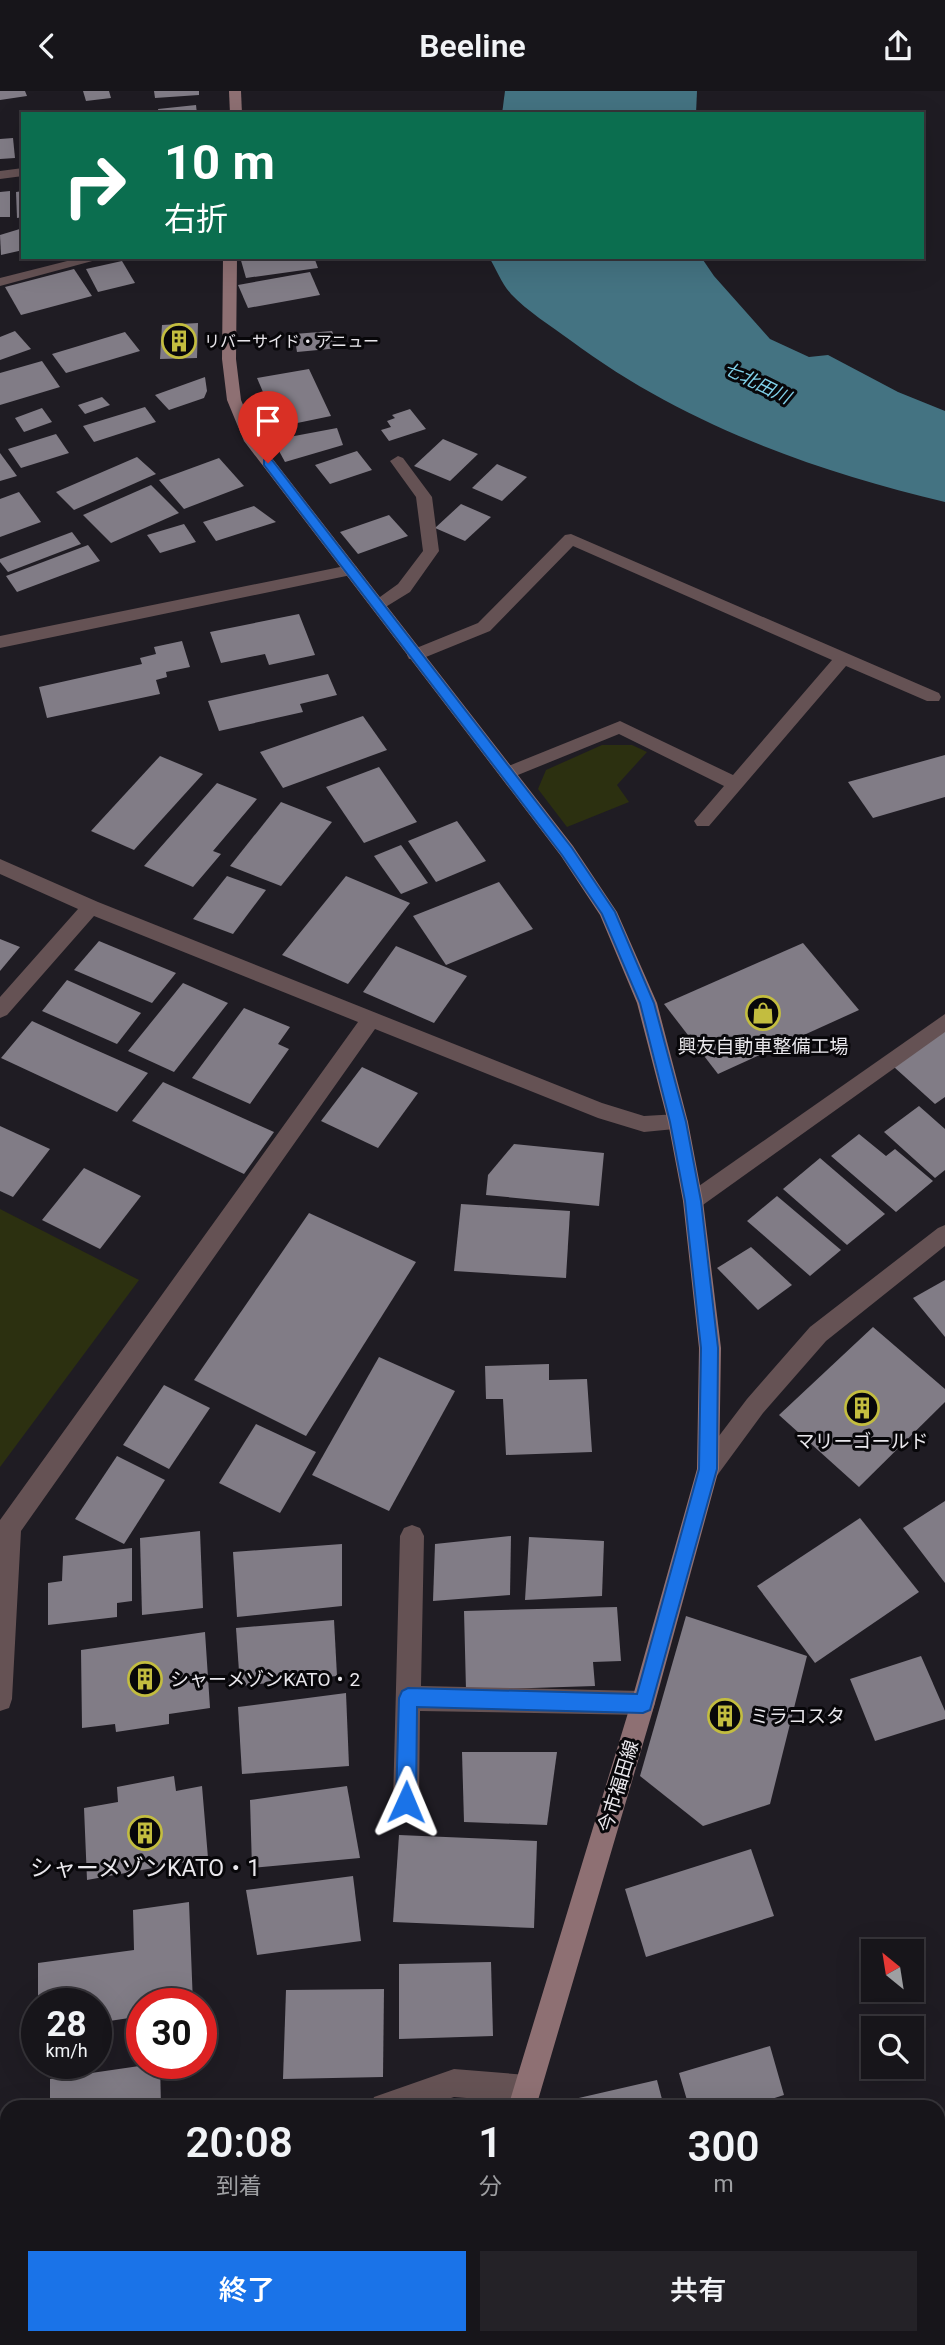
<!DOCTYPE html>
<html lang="ja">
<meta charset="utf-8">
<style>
body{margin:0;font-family:Roboto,"Noto Sans JP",sans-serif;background:#242227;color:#f1f3f6;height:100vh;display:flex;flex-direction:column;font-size:26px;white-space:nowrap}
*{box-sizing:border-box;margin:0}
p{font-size:23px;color:#9e9fa2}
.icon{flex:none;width:38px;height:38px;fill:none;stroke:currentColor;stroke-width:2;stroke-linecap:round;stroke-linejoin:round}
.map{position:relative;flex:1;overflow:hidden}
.side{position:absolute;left:0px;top:2009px;width:945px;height:245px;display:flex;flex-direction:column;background:#17151a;border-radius:21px 21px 0 0;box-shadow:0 7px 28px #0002,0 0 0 2px #363439}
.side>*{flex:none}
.top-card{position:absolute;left:21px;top:21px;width:903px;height:147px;border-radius:0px;box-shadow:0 7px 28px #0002,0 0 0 2px #363439;background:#0b6e4f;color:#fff;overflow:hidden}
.needle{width:46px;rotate:330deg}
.buttons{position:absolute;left:861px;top:1848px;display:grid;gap:14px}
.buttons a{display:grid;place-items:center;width:63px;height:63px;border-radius:0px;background:#17151a;box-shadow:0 7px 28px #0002,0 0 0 2px #363439;font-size:35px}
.speed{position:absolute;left:21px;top:1897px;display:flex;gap:14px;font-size:35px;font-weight:700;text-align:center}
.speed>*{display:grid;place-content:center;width:91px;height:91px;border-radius:50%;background:#17151a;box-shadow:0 7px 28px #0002,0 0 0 2px #363439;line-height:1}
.speed small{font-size:18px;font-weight:400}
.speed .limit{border:10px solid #d22;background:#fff;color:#111}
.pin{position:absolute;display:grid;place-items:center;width:60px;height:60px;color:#fff;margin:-72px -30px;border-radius:50% 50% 50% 0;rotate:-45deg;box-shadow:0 0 7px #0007}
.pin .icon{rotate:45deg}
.me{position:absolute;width:77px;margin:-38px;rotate:1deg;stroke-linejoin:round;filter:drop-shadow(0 0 5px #0008)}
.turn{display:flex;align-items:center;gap:24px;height:147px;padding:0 28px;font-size:32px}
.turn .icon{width:91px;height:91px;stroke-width:2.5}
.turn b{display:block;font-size:49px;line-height:60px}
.eta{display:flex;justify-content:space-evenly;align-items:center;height:119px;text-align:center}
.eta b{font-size:42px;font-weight:600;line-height:49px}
.primary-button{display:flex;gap:14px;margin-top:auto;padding:14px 28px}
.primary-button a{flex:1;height:80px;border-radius:0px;background:#1a73e8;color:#fff;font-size:28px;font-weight:600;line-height:80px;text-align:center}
.primary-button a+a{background:#242227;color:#f1f3f6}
header{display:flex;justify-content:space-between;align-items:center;height:91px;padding:0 28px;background:#17151a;font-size:32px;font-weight:600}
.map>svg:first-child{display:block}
.green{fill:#2c3010}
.water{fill:#447382}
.building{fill:#817c86}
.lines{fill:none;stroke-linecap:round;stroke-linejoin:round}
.street{fill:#655254;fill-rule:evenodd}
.secondary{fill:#8e7073;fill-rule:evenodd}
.route{fill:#1a73e8;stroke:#114b97;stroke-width:2}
.labels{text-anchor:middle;stroke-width:6;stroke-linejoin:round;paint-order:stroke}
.far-poi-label{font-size:16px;fill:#e9e7ec;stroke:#08070a;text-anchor:start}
.far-water-label{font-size:18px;font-style:italic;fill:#80d0e9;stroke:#08070a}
.poi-label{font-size:19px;fill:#e9e7ec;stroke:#08070a}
.street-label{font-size:19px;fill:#e9e7ec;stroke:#08070a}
.near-poi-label{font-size:23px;fill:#e9e7ec;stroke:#08070a}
</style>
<header><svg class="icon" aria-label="back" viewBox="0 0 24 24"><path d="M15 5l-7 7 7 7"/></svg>Beeline<svg class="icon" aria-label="share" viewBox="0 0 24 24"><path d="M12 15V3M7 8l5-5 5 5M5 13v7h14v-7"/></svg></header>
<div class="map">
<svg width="945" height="2254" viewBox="0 0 945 2254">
<rect width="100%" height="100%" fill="#1f1c23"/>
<g class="green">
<path d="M602,654h30l15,7 -30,33 12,17 -62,25 -29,-38 8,-19z"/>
<path d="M0,1118l139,71 -139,187z"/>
</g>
<g class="water">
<path d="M505,0h192l-1,23h-194z"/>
<path d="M489,166h212l13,19 56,63 39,18 19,-2 70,37 47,19v91c-134,-32 -264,-79 -375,-162 -19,-14 -43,-29 -59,-46 -9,-10 -15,-25 -22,-37z"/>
</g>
<g class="building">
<path d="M0,0h25l2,5 -27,4z"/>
<path d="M83,0h26l2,7 -25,3z"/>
<path d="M154,0h45v4l-44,3z"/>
<path d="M196,14l1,9h-38l-1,-5z"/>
<path d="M13,47l2,20 -15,1v-20z"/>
<path d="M10,100v26h-10v-25z"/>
<path d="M23,100v26l-6,1 -1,-26z"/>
<path d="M23,137v22l-22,5 -1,-20z"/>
<path d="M240,166h74l4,11 -72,10z"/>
<path d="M122,170l13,22 -37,9 -12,-23z"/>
<path d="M74,178l18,27 -71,19 -16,-28z"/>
<path d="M310,181l10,23 -72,13 -10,-23z"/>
<path d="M198,232l-1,35 -37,1 2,-34z"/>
<path d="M15,240l16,18 -31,11v-23z"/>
<path d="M332,240l7,17 -42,4 -3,-18z"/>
<path d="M125,241l15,19 -74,22 -14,-19z"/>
<path d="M42,270l18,26 -60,18v-32z"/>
<path d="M309,278l22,47 -53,11 -21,-49z"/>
<path d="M205,286l2,14 -3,7 -35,12 -14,-15z"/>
<path d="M102,306l8,8 -25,9 -7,-9z"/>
<path d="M145,316l11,15 -62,20 -11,-16z"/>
<path d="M42,317l10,14 -28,10 -9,-14z"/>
<path d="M410,318l16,20 -37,12 -8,-11 10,-3 -4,-6 8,-3 -3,-3z"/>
<path d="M337,337l6,17 -58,17 -12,-22z"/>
<path d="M56,343l13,19 -48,15 -13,-19z"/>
<path d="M443,348l35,15 -28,27 -36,-15z"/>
<path d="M357,360l15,19 -42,14 -15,-19z"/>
<path d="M0,362l17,23 -17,5z"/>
<path d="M137,366l19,17 -82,36 -18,-18z"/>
<path d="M219,367l25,28 -60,23 -25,-29z"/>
<path d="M497,373l30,13 -25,24 -30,-13z"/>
<path d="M151,394l28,28 -68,30 -28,-28z"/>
<path d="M19,401l22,30 -41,15v-38z"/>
<path d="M461,413l30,13 -26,24 -30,-13z"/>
<path d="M254,415l22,16 -60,19 -13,-19z"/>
<path d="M389,424l19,21 -50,18 -18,-22z"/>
<path d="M184,433l12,18 -36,11 -13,-18z"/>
<path d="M72,441l9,12 -73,28 -8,-10v-3z"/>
<path d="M88,454l12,16 -83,31 -11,-16z"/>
<path d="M299,523l16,41 -46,10 -4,-11 -44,9 -11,-31z"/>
<path d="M182,550l8,26 -24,5 1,5 -11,3 4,14 -113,24 -8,-31 103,-23 -2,-6 16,-4 -2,-7z"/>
<path d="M328,583l9,21 -37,9 3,8 -84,19 -11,-30z"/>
<path d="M363,625l24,34 -104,38 -23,-36z"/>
<path d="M945,664v42l-72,21 -25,-36z"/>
<path d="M160,665l43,18 -69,76 -43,-19z"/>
<path d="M379,676l38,55 -53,21 -38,-56z"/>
<path d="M217,692l40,16 -44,52 8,3 -28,33 -49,-21z"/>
<path d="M281,711l51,20 -51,64 -51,-20z"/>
<path d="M457,730l29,40 -50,21 -28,-41z"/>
<path d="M401,754l27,38 -27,11 -27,-38z"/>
<path d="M227,785l39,14 -33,44 -40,-15z"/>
<path d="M346,785l64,27 -62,81 -66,-29z"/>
<path d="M499,791l34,47 -87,36 -33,-49z"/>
<path d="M0,848l20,8 -20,24z"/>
<path d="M99,850l77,32 -24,30 -78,-33z"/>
<path d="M803,852l56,67 -141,64 -54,-70z"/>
<path d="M396,855l71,30 -33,47 -71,-31z"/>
<path d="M67,889l74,33 -24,31 -75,-33z"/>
<path d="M183,892l45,20 -54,69 -46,-21z"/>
<path d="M244,917l46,19 -12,17 11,5 -39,55 -58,-26z"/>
<path d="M32,930l46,21 70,31 -31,39 -116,-54z"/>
<path d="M945,940v66l-10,7 -41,-37z"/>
<path d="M362,976l56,26 -40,55 -57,-27z"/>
<path d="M163,991l111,50 -30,42 -112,-53z"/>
<path d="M919,1015l26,23v41l-10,8 -51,-46z"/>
<path d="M0,1035l50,23 -37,48 -13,-6z"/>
<path d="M859,1043l27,22 9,-7 38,32 -37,31 -65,-56z"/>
<path d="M514,1053l90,9 -5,53 -113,-11 2,-20z"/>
<path d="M820,1067l65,56 -38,31 -64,-56z"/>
<path d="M84,1077l57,28 -41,53 -58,-29z"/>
<path d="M777,1105l64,54 -31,26 -63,-55z"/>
<path d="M461,1113l109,7 -4,67 -112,-7z"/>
<path d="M309,1122l107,49 -110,174 -112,-56z"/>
<path d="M751,1156l41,38 -34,25 -41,-42z"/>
<path d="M945,1189v57l-32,-39z"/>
<path d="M873,1236l72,62v13l-86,85 -80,-72z"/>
<path d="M379,1266l76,34 -66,120 -77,-36z"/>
<path d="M549,1273v16l38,-1 5,73 -86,3 -3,-56h-17l-1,-33z"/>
<path d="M164,1294l46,23 -41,61 -46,-24z"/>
<path d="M256,1333l60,28 -36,61 -61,-30z"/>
<path d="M117,1365l48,24 -41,64 -49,-25z"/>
<path d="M945,1410v82l-42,-55z"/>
<path d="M860,1427l59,74 -104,71 -58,-77z"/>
<path d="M200,1440l3,77 -61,7 -2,-77z"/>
<path d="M511,1445l-1,59 -77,6 2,-57z"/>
<path d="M529,1446l75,4 -2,55 -77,4z"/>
<path d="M342,1453v62l-105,11 -4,-65z"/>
<path d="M132,1457v53l-15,2v14l-69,8v-42l14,-2 1,-25z"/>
<path d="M617,1516l4,54 -28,1 2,24 -129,4 -2,-79z"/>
<path d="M686,1525l121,40 -37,148 -67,22 -63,-50z"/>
<path d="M334,1529l3,56 -97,10 -4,-58z"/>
<path d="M205,1541l5,76 -41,6v10l-53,8 -1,-8 -33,4 -1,-78z"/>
<path d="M921,1565l24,55v8l-70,22 -25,-62z"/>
<path d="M346,1602l3,73 -107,8 -4,-67z"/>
<path d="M462,1661h95l-10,73 -83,-3z"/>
<path d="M174,1685l2,15 26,-5 6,72 -121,22 -3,-72 34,-6 -1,-15z"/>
<path d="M347,1695l13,72 -108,10 -2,-68z"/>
<path d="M399,1744l138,6 -3,87 -141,-6z"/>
<path d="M751,1758l23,67 -128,41 -21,-68z"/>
<path d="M353,1785l8,65 -104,14 -11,-65z"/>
<path d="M189,1811l4,102h-51v50l-5,1 -1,-38 -40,6v-19h-58v-41l96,-13 -1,-40z"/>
<path d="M491,1871l2,74 -94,3v-75z"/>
<path d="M384,1898l-1,88 -100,2 3,-89z"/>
<path d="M770,1955l14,49 -22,7 2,5h-75l-10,-34z"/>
<path d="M160,1972l1,44h-111v-28z"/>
<path d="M657,1989l7,27h-93l-1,-7z"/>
<path d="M536,2247h124l2,7h-125z"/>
<path d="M754,2247h31l3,7h-45z"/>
<path d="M833,2247h104l3,7h-104z"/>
</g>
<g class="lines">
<g class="street">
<path d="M23,77v8l-23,3v-8z"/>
<path d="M83,166h24l-107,29v-8z"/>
<path d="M398,365l5,2 29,39 7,54 -29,41 -31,19 -8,-5 2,-4 25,-18 25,-33 -7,-54 -26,-36z"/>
<path d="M571,443l368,159 2,4 -2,4h-12l-81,-35 -137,160h-12l-3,-5 30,-35 -105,-52 -106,43h-12l-3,-4 3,-4 119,-48 113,54 99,-115 -259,-114 -83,85 -69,28h-12l-2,-4 2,-4 69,-28 87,-88z"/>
<path d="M350,474l6,1 2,4 -2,4 -356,74v-12z"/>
<path d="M0,768l98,43 504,201 42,13 34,-2 7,2 3,6 -3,6 -41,4 -46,-14 -223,-89 -354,502 -9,168 -3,9 -9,3v-191l358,-498 -264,-106 -87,99 -7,3v-21l78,-88 -78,-35z"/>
<path d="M945,923v18l-245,175 -7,3 -7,-3 -3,-6 3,-6z"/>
<path d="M945,1134v21l-119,95 -63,72 -47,64 -8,3 -8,-3 -3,-8 3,-8 47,-62 63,-72 128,-99z"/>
<path d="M412,1434l8,3 4,8 -3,150 222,5 9,3 3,9 -3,9 -9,3 -223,-4 -1,91 -4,9 -9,4 -9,-4 -4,-9 7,-266 4,-8z"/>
<path d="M454,1978l73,6 10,4 4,10 -4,10 -10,4 -73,-6 -30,10h-54l4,-10z"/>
<path d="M7,2215v32h2l-9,4v-33z"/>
</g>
<g class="secondary">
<path d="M229,0h12l1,23h-12z"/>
<path d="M223,166h14l-1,102 5,41 17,40 315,406 44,66 40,91 31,119 15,79 18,147 -2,121 -64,234 -119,404h-28l123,-404 66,-234 2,-121 -16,-147 -15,-79 -31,-119 -37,-88 -39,-59 -317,-415 -17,-41 -5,-41z"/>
<rect x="474" y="2247" width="30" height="7"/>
</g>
</g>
<path class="route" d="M264,369h8l300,388 43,64 39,91 32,119 15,79 17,147 -1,121 -67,241 -7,3 -226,-6 -1,95 -3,7 -7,3 -7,-3 -3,-7 3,-104 3,-7 6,-3 229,6 62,-225 2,-121 -16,-147 -15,-79 -30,-119 -38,-89 -40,-59 -298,-390z"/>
<defs>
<g id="building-ring" transform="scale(1.75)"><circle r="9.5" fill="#08070a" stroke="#c3bd3f" stroke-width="1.5"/><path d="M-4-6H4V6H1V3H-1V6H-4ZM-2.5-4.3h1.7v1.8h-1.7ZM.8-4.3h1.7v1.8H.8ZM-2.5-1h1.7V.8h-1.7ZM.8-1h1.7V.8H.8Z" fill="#c3bd3f"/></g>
<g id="shop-ring" transform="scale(1.75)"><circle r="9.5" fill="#08070a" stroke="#c3bd3f" stroke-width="1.5"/><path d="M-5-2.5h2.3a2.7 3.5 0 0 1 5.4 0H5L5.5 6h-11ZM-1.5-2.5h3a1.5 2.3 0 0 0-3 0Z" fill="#c3bd3f"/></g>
</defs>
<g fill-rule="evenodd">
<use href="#building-ring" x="179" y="250"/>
<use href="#shop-ring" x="763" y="922"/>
<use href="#building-ring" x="862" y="1317"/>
<use href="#building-ring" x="145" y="1588"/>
<use href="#building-ring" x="725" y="1625"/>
<use href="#building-ring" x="145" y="1742"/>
</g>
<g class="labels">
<g class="far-poi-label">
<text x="204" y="256">リバーサイド・アニュー</text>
</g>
<g class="far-water-label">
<text transform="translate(757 292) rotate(26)" y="6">七北田川</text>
</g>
<g class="poi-label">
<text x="763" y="962">興友自動車整備工場</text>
<text x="862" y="1357">マリーゴールド</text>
<text x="170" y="1595" text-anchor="start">シャーメゾンKATO・2</text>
<text x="750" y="1632" text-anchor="start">ミラコスタ</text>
</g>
<g class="street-label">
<text transform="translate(618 1695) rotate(-73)" y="7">今市福田線</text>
</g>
<g class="near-poi-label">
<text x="145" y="1785">シャーメゾンKATO・1</text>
</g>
</g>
</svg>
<div class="buttons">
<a><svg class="needle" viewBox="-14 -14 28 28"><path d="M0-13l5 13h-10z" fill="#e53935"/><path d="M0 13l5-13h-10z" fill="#9e9fa2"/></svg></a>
<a><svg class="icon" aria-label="search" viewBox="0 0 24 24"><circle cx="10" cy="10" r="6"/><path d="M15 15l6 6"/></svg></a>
</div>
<div class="speed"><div>28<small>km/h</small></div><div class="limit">30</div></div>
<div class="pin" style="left:268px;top:372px;background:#d93025"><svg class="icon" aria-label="arrive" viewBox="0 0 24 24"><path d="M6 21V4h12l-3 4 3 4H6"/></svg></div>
<svg class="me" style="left:406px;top:1711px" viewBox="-20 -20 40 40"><path d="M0-17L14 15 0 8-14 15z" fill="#1a73e8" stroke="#fff" stroke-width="4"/></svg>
<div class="top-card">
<div class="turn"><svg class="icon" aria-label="right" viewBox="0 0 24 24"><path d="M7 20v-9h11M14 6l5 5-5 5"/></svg><div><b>10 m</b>右折</div></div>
</div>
<section class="side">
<div class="eta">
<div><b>20:08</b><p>到着</p></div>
<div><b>1</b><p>分</p></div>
<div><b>300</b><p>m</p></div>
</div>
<div class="primary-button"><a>終了</a><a>共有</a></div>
</section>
</div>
